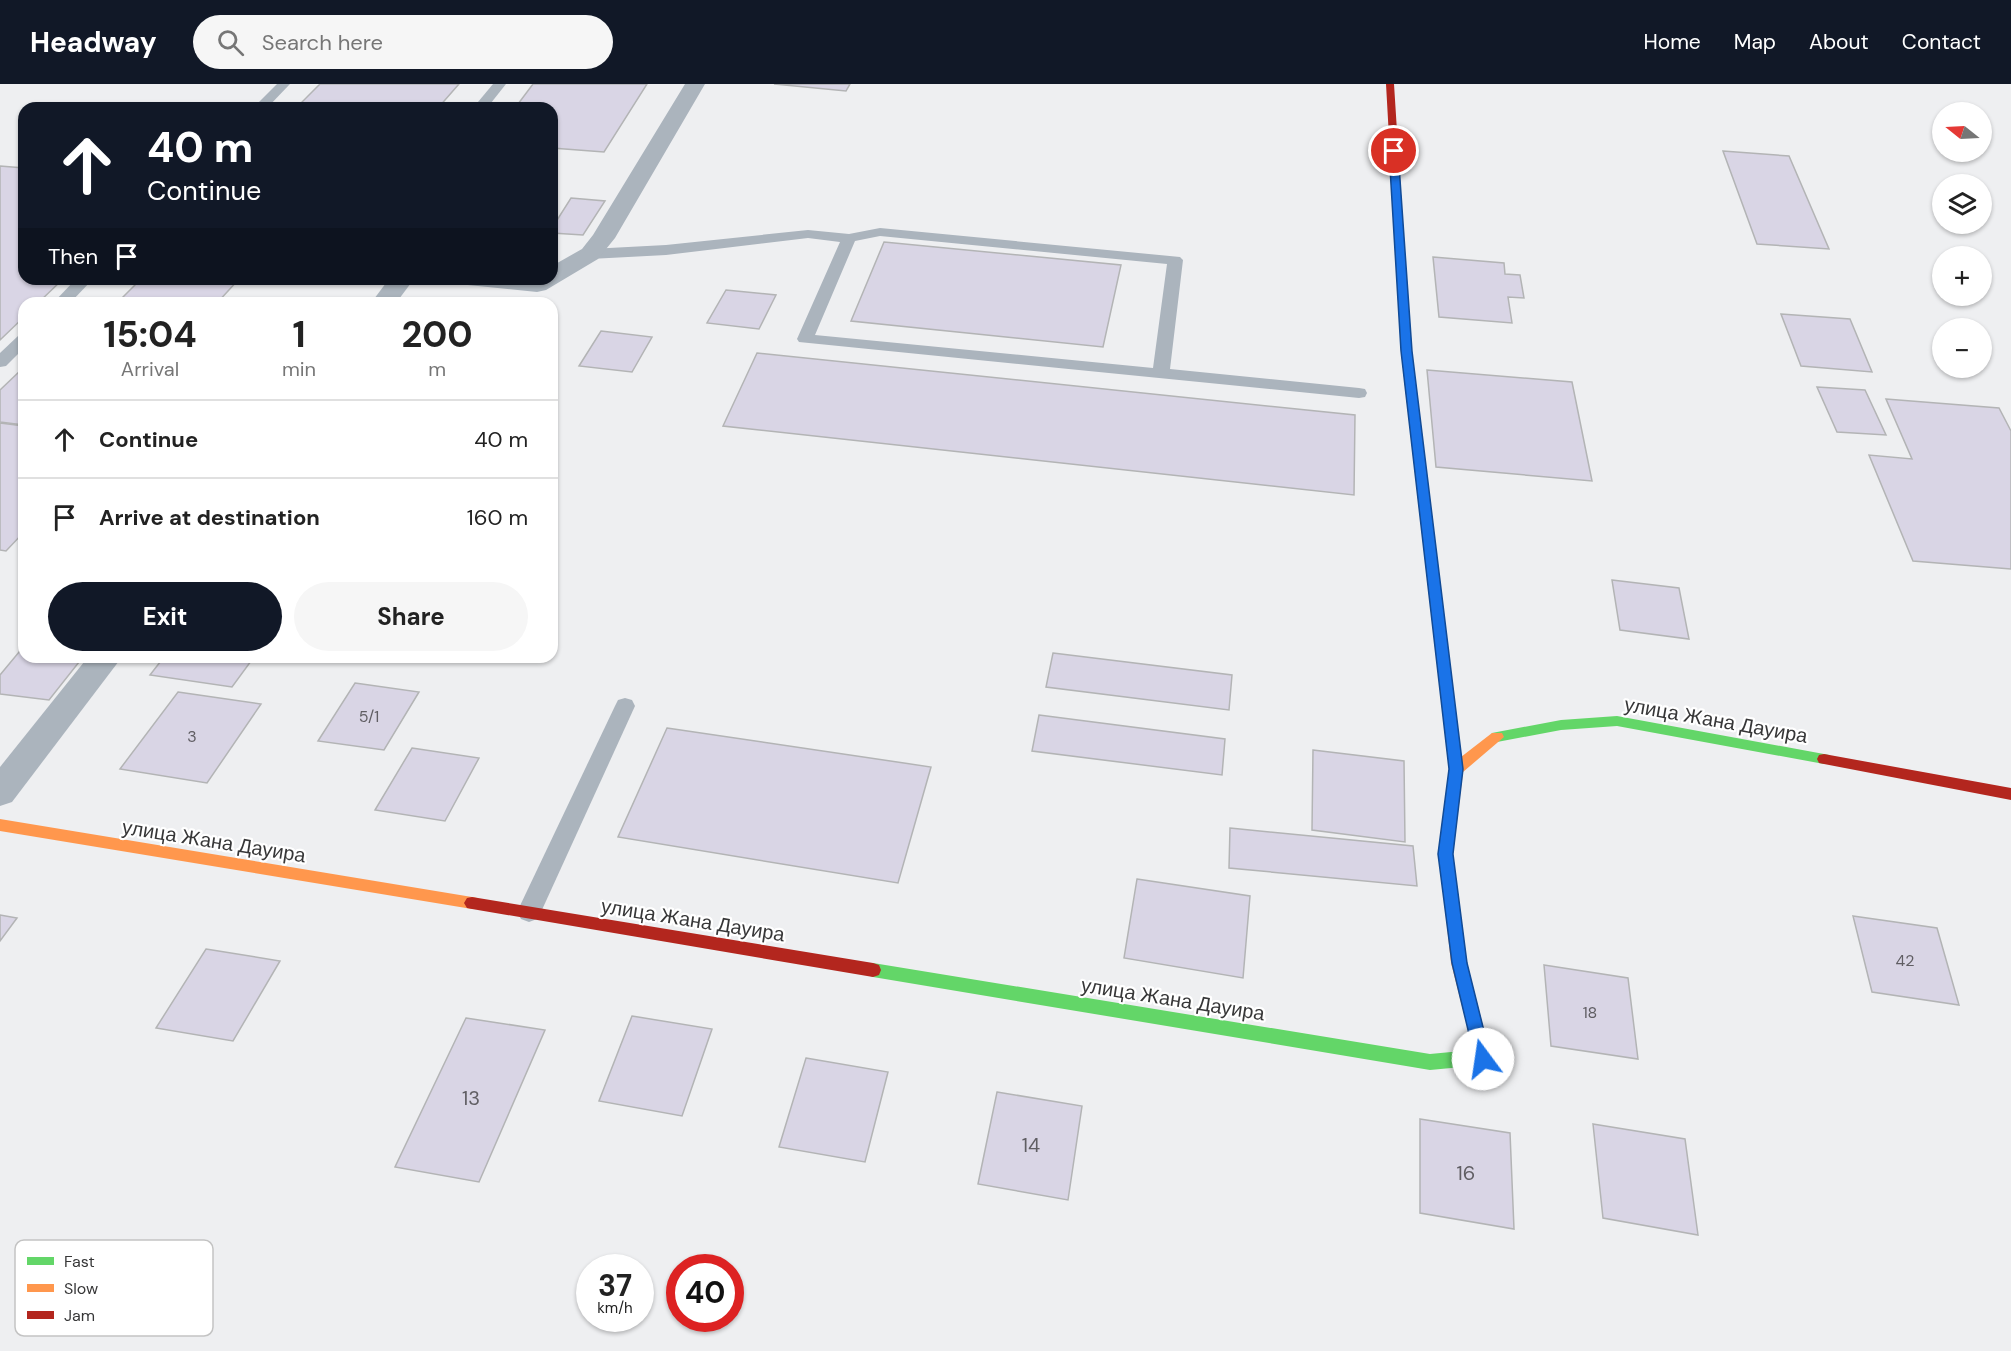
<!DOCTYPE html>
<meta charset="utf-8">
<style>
body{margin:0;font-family:"DM Sans",sans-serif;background:#f6f6f6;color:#222;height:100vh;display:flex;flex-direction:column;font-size:22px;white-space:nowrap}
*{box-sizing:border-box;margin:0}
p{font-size:20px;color:#767676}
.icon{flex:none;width:33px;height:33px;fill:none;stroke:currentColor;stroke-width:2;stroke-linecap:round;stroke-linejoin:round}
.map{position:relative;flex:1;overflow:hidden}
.panel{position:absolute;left:18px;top:213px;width:540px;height:366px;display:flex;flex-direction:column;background:#fff;border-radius:18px;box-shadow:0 2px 4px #0004}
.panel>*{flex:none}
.guide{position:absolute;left:18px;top:18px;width:540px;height:183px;border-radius:18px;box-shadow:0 2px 4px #0004;background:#111827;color:#fff;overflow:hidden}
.needle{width:39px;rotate:288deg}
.buttons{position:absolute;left:1932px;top:18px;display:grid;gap:12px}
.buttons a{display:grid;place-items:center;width:60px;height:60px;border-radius:50%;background:#fff;box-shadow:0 2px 4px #0004;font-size:30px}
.speed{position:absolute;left:576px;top:1170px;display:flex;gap:12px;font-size:30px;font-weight:700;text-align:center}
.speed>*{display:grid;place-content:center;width:78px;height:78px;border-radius:50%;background:#fff;box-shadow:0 2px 4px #0004;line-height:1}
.speed small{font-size:15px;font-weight:400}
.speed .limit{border:9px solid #d22;background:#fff;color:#111}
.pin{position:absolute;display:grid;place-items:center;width:51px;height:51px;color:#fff;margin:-26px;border:3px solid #fff;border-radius:50%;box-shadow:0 2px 6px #0007}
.me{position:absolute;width:66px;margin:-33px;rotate:346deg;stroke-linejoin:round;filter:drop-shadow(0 0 4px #0008)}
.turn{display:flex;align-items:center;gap:21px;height:126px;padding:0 30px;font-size:27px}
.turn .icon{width:78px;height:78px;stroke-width:2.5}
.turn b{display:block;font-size:42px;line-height:51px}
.then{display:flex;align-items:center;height:57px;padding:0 30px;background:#0003;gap:12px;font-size:22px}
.eta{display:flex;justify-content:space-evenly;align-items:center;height:102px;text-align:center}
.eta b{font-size:36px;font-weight:700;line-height:42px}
.cta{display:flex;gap:12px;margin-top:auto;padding:12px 30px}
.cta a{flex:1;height:69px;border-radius:36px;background:#111827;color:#fff;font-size:24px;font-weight:700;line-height:69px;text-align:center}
.cta a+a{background:#f6f6f6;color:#222}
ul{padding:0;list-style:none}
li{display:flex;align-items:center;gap:18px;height:78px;padding:0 30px;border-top:2px solid #e0e0e0}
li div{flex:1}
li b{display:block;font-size:22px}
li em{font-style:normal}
header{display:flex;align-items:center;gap:36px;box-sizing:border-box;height:84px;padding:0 30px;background:#111827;color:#fff}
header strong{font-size:28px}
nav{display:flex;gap:33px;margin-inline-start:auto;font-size:21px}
.search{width:420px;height:54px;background:#f6f6f6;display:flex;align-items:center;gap:15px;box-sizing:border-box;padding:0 21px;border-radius:33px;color:#767676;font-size:22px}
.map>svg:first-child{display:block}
.building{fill:#d9d5e5;stroke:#b3b4b5;stroke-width:1.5}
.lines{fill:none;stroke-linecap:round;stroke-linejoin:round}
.lane{fill:#abb4bd;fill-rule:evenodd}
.street{fill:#abb4bd;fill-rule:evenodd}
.fast{fill:#63d668;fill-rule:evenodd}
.slow{fill:#ff974d;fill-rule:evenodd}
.jam{fill:#b3261e;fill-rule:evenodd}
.route{fill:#1a73e8;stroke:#114b97;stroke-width:1.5}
.labels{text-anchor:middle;stroke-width:4.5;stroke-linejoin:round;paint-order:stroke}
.number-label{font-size:16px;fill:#605e63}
.street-label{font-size:20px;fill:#373738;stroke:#fff}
.near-number-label{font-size:20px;fill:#605e63}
.key{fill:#fff;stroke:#c3c3c3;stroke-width:1.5}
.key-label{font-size:16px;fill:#373738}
</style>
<header>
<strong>Headway</strong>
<div class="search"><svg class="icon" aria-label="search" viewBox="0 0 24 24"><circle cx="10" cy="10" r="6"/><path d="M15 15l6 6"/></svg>Search here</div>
<nav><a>Home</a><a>Map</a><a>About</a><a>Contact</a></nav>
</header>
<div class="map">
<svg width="2011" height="1267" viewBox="0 0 2011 1267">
<rect width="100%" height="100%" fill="#eeeff1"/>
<g class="building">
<path d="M320,0h139l-21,24h-111l-29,-2z"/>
<path d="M533,0h114l-43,68 -52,-4v-40h-37z"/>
<path d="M774,0h76l-4,7z"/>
<path d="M1723,67l66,5 40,93 -72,-5z"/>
<path d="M0,82l24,2v111h39l-25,24h-14v14l-24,23z"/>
<path d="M571,114l34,3 -22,34 -31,-2v-5z"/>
<path d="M884,158l237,23 -18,82 -252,-26z"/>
<path d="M1433,173l71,6 1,11 15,1 4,23 -16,-1 4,26 -73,-6z"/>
<path d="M141,195h98l-22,24h-100z"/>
<path d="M726,206l50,5 -17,34 -52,-6z"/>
<path d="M1781,230l69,5 22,53 -71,-6z"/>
<path d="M601,247l51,6 -20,35 -53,-6z"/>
<path d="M757,269l598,62 -1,80 -631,-69z"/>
<path d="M21,286h3v55l-24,-3v-32z"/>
<path d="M1427,286l145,12 20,99 -156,-14z"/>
<path d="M1817,303l48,3 21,45 -49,-3z"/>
<path d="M1886,315l113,9 12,23v138l-98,-8 -44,-106 43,4z"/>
<path d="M0,339l24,3v106l-18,19 -6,-1z"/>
<path d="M1612,496l67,8 10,51 -69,-9z"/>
<path d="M24,562v11h59l-34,43 -49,-6v-19z"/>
<path d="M1053,569l179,22 -3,35 -183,-23z"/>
<path d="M164,573h90l-22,30 -82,-12z"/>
<path d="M355,599l64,9 -35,58 -66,-9z"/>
<path d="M178,608l83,12 -54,79 -87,-14z"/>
<path d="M1039,631l186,24 -3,36 -190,-24z"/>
<path d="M667,644l264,39 -33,116 -280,-46z"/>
<path d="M412,664l67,10 -34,63 -70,-11z"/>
<path d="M1313,666l91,11 1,81 -93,-12z"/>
<path d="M1230,744l183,18 4,40 -188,-18z"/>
<path d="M1137,795l113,17 -7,82 -119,-20z"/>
<path d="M0,831l17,3 -17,23z"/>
<path d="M1853,832l84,12 22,77 -87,-13z"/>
<path d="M206,865l74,12 -47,80 -77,-13z"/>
<path d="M1544,881l84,13 10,81 -87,-13z"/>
<path d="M632,932l80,13 -30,87 -83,-15z"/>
<path d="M466,934l79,12 -66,152 -84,-15z"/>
<path d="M806,974l82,14 -23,90 -86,-15z"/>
<path d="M997,1008l85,14 -14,94 -90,-16z"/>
<path d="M1420,1035l90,14 4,96 -94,-16z"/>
<path d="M1593,1040l92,15 13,96 -95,-17z"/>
</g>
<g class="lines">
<g class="lane">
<path d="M277,0h13l-23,24h-14z"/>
<path d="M493,0h13l-19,24h-14z"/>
<path d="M880,144l300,29 3,3 -13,109 189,19 6,1 2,4 -2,4 -6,1 -560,-56 -2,-3 43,-97 -32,-4 -142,17 -76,4 -8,-5 8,-5 76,-4 142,-15 41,4zM880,152l287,28 -14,104 -338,-33 40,-94z"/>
<path d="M76,195h17l-23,24h-17z"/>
<path d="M24,250v14l-18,18 -6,1v-14l18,-17z"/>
<path d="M625,614l7,2 3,6 -94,206 -4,7 -8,3 -8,-3 -4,-7 98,-206 3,-6z"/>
</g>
<g class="street">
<path d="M685,0h20l-90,154 -17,21 -52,31 -9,2 -79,-8 -3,-5h97v-13l30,-17 11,-14z"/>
<path d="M389,195h25l-18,24h-25z"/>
<path d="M88,573h34l-110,145 -12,4v-39z"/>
</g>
<g class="fast">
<path d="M1617,632l207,38 5,1 2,4 -2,4 -5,1 -207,-38 -56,4 -64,12 -5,-1 -2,-4 2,-4 5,-1 64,-12z"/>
<path d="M873,879l557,91 53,-5 6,3 2,5 -2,5 -6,3 -53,5 -557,-93 -6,-2 -2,-5 2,-5z"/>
</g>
<g class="slow">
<path d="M1412,317l5,3 44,353 31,-24h10l2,4 -41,35 -10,82 14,109 24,94 -2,5 -6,3 -6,-3 -2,-5 -24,-94 -12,-109 10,-85 -42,-365z"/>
<path d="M0,735l472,78 5,1 3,5 -3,5 -5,1 -472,-78z"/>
</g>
<g class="jam">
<path d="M1386,0h8l17,267 6,53 -5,3 -5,-3 -6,-53z"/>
<path d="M1824,670l187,34v12l-187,-36 -5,-1 -2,-4 2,-4z"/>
<path d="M472,813l401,66 6,2 2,5 -2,5 -6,2 -401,-68 -5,-1 -3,-5 3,-5z"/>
</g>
</g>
<path class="route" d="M1394,64l4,3 14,200 51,418 -10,85 14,109 24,96 -2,5 -6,2 -6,-2 -2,-5 -23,-96 -14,-109 11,-85 -48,-418 -12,-200z"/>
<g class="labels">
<g class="number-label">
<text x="369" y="638">5/1</text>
<text x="192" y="658">3</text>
<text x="1905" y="882">42</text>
<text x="1590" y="934">18</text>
</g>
<g class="street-label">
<text transform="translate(1716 636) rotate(10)" y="7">улица Жана Дауира</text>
<text transform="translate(214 757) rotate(9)" y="7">улица Жана Дауира</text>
<text transform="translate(693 836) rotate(9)" y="7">улица Жана Дауира</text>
<text transform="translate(1173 915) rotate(9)" y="7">улица Жана Дауира</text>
</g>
<g class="near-number-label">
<text x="471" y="1021">13</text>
<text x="1031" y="1068">14</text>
<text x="1466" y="1096">16</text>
</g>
</g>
<rect x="15" y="1156" width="198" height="96" rx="9" class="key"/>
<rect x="27" y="1173" width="27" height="8" fill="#63d668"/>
<rect x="27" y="1200" width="27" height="8" fill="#ff974d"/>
<rect x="27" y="1227" width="27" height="8" fill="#b3261e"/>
<g class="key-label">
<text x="64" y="1183">Fast</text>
<text x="64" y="1210">Slow</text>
<text x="64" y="1237">Jam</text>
</g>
</svg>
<div class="buttons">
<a><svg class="needle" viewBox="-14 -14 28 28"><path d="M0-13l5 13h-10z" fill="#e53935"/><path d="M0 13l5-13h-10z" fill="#767676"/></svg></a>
<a><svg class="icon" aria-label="layers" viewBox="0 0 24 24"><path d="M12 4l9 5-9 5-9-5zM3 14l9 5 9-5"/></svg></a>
<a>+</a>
<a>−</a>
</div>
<div class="speed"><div>37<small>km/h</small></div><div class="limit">40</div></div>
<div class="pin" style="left:1394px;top:67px;background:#d93025"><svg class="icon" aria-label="arrive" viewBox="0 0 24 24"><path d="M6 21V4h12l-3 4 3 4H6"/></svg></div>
<svg class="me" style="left:1483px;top:975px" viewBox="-20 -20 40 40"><circle r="19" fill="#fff"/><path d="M0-13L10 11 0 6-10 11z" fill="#1a73e8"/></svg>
<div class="guide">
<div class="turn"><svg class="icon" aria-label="ahead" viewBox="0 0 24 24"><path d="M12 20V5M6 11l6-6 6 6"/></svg><div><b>40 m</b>Continue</div></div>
<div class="then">Then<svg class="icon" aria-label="arrive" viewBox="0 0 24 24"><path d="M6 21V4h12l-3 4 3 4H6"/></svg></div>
</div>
<section class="panel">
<div class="eta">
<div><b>15:04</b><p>Arrival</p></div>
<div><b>1</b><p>min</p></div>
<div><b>200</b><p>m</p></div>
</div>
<ul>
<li><svg class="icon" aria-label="ahead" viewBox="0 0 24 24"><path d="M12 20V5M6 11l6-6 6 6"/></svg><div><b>Continue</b></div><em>40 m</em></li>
<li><svg class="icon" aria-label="arrive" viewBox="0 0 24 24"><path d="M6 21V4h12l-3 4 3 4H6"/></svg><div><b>Arrive at destination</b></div><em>160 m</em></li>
</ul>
<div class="cta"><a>Exit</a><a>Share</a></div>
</section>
</div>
